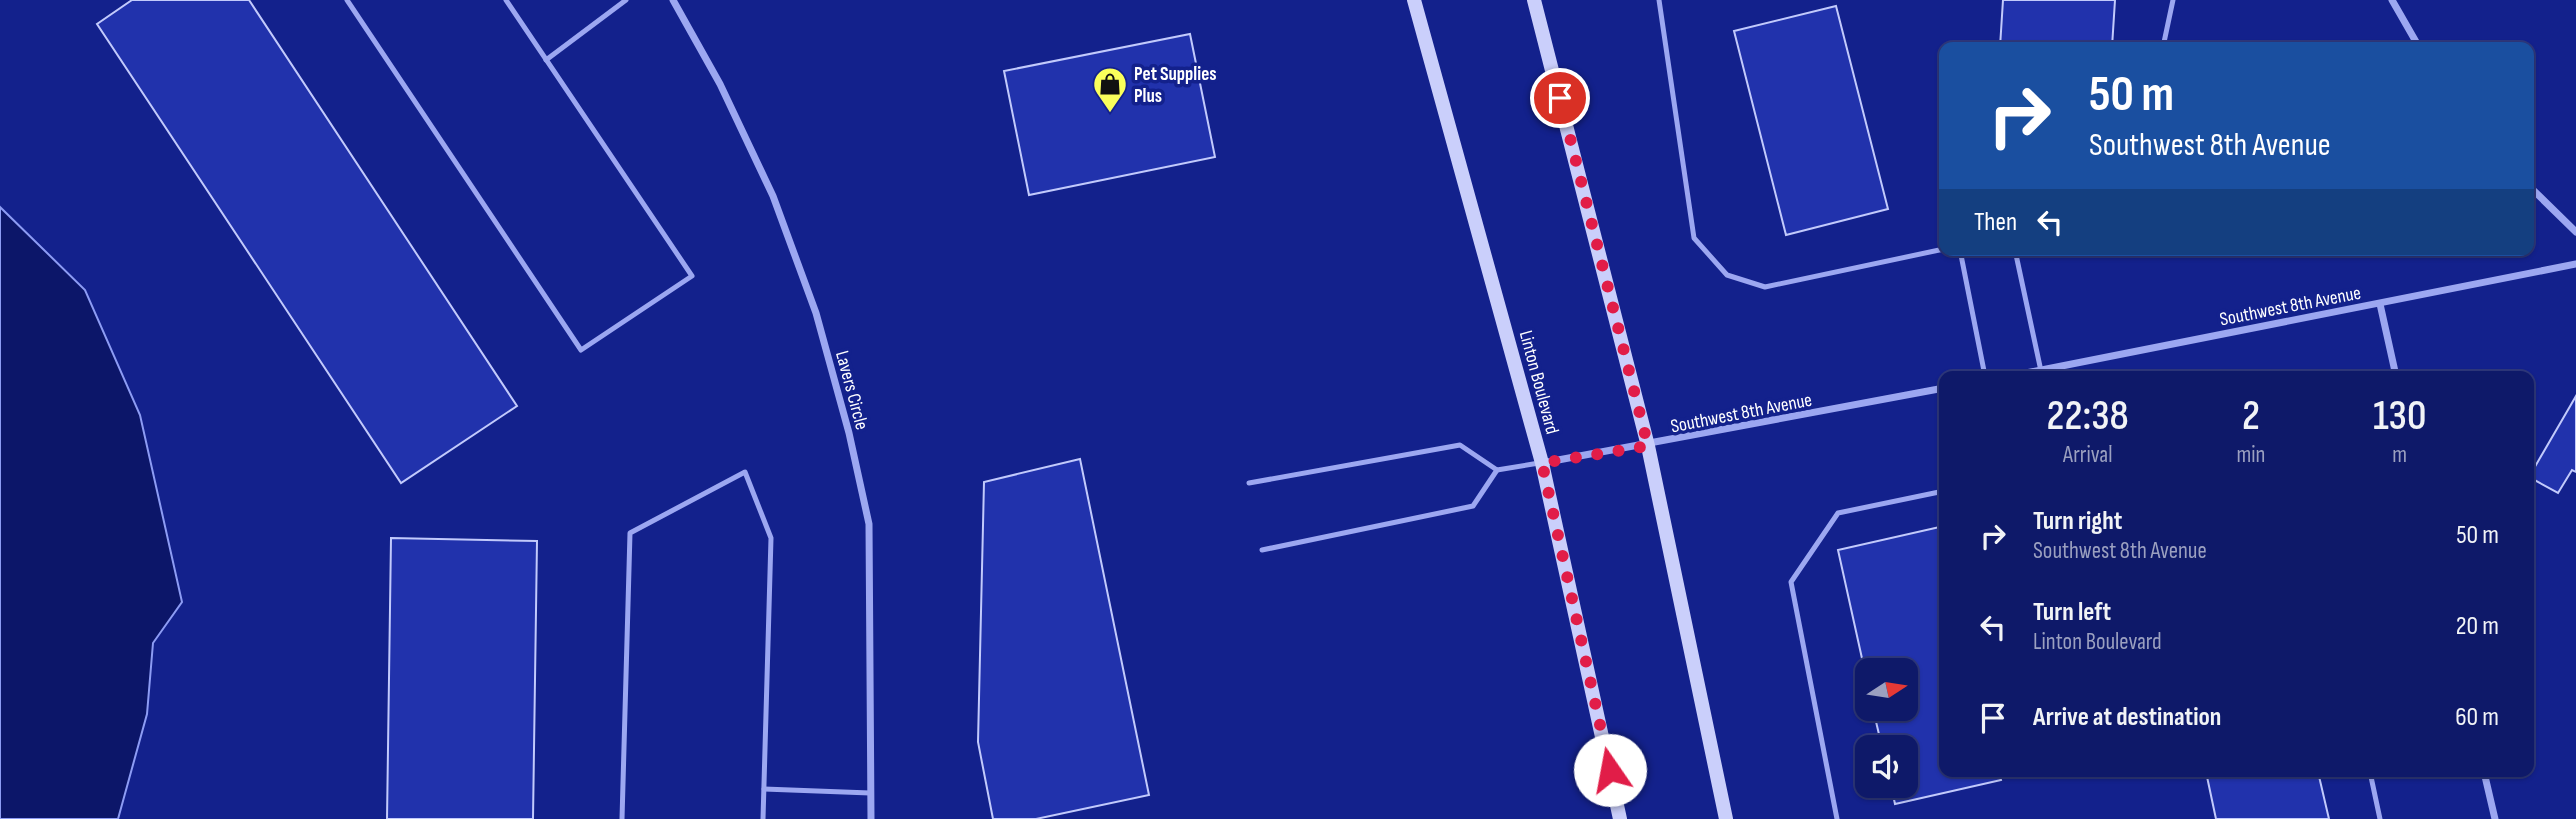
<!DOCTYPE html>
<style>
body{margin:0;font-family:"Sofia Sans Condensed",sans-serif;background:#1c2671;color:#f1f3f6;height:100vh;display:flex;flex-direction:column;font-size:26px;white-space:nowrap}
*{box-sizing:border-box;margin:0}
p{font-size:23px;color:#9ba0c0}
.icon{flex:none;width:38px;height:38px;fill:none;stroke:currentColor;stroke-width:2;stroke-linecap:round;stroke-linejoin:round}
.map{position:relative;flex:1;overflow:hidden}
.side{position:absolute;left:1939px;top:371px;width:595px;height:406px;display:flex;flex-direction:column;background:#0e1969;border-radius:14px;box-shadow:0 2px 5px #0004,0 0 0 2px #2e387d}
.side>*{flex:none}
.hud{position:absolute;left:1939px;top:42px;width:595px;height:214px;border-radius:14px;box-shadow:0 2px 5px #0004,0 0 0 2px #2e387d;background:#1a4fa0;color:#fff;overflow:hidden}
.needle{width:46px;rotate:78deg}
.buttons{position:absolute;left:1855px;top:658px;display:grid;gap:14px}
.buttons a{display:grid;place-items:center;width:63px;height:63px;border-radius:14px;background:#0e1969;box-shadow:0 2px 5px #0004,0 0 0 2px #2e387d;font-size:35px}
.pin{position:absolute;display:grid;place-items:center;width:60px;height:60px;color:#fff;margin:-30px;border:4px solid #fff;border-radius:50%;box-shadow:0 2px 7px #0007}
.me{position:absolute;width:77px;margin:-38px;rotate:348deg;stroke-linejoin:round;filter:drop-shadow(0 0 5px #0008)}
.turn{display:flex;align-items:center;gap:24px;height:147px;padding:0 35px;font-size:32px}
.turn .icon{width:91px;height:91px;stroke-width:2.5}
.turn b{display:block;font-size:49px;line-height:60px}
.then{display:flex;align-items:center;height:66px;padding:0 35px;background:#0003;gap:14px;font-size:26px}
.eta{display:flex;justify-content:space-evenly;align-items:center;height:119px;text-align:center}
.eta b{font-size:42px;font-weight:600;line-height:49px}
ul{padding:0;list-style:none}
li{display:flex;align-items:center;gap:21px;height:91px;padding:0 35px}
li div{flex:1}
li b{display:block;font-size:26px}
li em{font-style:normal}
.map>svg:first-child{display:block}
.water{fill:#0c1669;stroke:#8d9cf4;stroke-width:2}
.building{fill:#2132ac;stroke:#c2cafc;stroke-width:2}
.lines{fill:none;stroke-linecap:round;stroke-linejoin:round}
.lane{stroke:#9ca7f1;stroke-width:5}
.street{stroke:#9ca7f1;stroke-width:7}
.secondary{stroke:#cacffb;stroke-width:14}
.route{stroke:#e11d48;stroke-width:12;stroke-dasharray:0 21.6}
.labels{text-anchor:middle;stroke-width:7;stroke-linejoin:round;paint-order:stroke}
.poi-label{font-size:19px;font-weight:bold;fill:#fff;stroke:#13218c;text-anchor:start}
.street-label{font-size:19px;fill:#fff;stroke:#13218c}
</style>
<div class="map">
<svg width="2576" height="819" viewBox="0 0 2576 819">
<rect width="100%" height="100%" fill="#13218c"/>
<path class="water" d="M0,207l85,83 55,125 42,187 -29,41 -6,71 -29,105h-118z"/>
<g class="building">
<path d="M132,0h117l268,406 -116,77 -304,-459z"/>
<path d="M2003,0h112l-3,47h-112z"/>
<path d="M1836,6l52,203 -102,26 -52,-204z"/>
<path d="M1190,34l25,123 -186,38 -25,-124z"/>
<path d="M2576,396v76l-4,-2 -14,23 -29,-16z"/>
<path d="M1080,459l69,336 -113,24h-43l-15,-77 6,-260z"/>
<path d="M1944,526v246h55l2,8 -106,24 -4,-18h15v-39h-24l-9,-38h33v-39h-39v11l-29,-131z"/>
<path d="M391,538l146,3 -4,278h-146z"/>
<path d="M2206,772h112l11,47h-113z"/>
</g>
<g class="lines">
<g class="lane">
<path d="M347,0l234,350 111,-74 -186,-276"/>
<path d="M1659,0l35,238 33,37 38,12 179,-38"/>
<path d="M2163,47l10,-47"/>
<path d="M546,60l80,-60"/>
<path d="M1960,250l25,126"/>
<path d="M2015,250l26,121"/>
<path d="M1249,483l211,-38 37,25 42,-7"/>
<path d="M1262,550l211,-44 24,-36"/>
<path d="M2370,772l10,47"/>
<path d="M764,789l106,4"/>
<path d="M622,819l8,-286 115,-61 26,66 -8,281"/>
<path d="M1837,819l-46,-237 47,-69 106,-22"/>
</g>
<g class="street">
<path d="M673,0l47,84 53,112 43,117 33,120 20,91 2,295"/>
<path d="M2392,0l27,47"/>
<path d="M2529,186l47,46"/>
<path d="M2380,304l16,72"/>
<path d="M2011,376l565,-112"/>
<path d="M1542,463l402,-75"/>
<path d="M2484,772l11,47"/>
</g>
<g class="secondary">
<path d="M1414,0l128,463 78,356"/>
<path d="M1534,0l114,446 78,373"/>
</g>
</g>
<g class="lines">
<path class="route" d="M1560,98l88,348 -106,17 68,307"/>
</g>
<defs>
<g id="shop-pin" transform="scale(1.75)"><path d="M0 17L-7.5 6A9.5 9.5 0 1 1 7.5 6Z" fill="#faff5b" stroke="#13218c"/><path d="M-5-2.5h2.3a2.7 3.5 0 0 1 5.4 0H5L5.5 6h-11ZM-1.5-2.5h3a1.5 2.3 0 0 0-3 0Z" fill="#111"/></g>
</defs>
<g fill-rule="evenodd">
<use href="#shop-pin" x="1110" y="84"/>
</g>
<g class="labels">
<g class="poi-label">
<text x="1134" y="80">Pet Supplies<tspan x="1134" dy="22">Plus</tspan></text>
</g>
<g class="street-label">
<text transform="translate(2290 305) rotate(-11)" y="7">Southwest 8th Avenue</text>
<text transform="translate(1540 382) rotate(75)" y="7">Linton Boulevard</text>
<text transform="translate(853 390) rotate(75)" y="7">Lavers Circle</text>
<text transform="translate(1741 412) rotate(-11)" y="7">Southwest 8th Avenue</text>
</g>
</g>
</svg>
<div class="buttons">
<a><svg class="needle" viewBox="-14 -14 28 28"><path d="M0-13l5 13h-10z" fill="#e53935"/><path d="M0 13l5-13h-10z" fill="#9ba0c0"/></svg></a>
<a><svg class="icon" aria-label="sound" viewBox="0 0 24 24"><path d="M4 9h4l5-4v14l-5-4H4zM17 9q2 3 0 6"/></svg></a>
</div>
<div class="pin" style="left:1560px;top:98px;background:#d93025"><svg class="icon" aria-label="arrive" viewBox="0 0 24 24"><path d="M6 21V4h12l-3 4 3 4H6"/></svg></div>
<svg class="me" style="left:1610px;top:770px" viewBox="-20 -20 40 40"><circle r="19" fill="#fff"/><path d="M0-13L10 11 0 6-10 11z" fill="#e11d48"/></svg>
<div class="hud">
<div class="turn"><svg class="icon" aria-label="right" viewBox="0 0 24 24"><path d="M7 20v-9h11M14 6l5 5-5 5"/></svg><div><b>50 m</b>Southwest 8th Avenue</div></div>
<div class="then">Then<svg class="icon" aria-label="left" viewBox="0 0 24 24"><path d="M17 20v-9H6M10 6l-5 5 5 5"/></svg></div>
</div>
<section class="side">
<div class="eta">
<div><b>22:38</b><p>Arrival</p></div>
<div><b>2</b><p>min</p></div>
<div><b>130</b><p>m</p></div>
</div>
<ul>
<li><svg class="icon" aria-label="right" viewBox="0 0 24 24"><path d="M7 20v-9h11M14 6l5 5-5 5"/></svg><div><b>Turn right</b><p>Southwest 8th Avenue</p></div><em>50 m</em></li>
<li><svg class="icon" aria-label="left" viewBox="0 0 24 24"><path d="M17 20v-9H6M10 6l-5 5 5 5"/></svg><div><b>Turn left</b><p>Linton Boulevard</p></div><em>20 m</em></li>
<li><svg class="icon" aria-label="arrive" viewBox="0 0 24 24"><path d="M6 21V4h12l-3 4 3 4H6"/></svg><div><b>Arrive at destination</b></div><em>60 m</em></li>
</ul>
</section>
</div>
